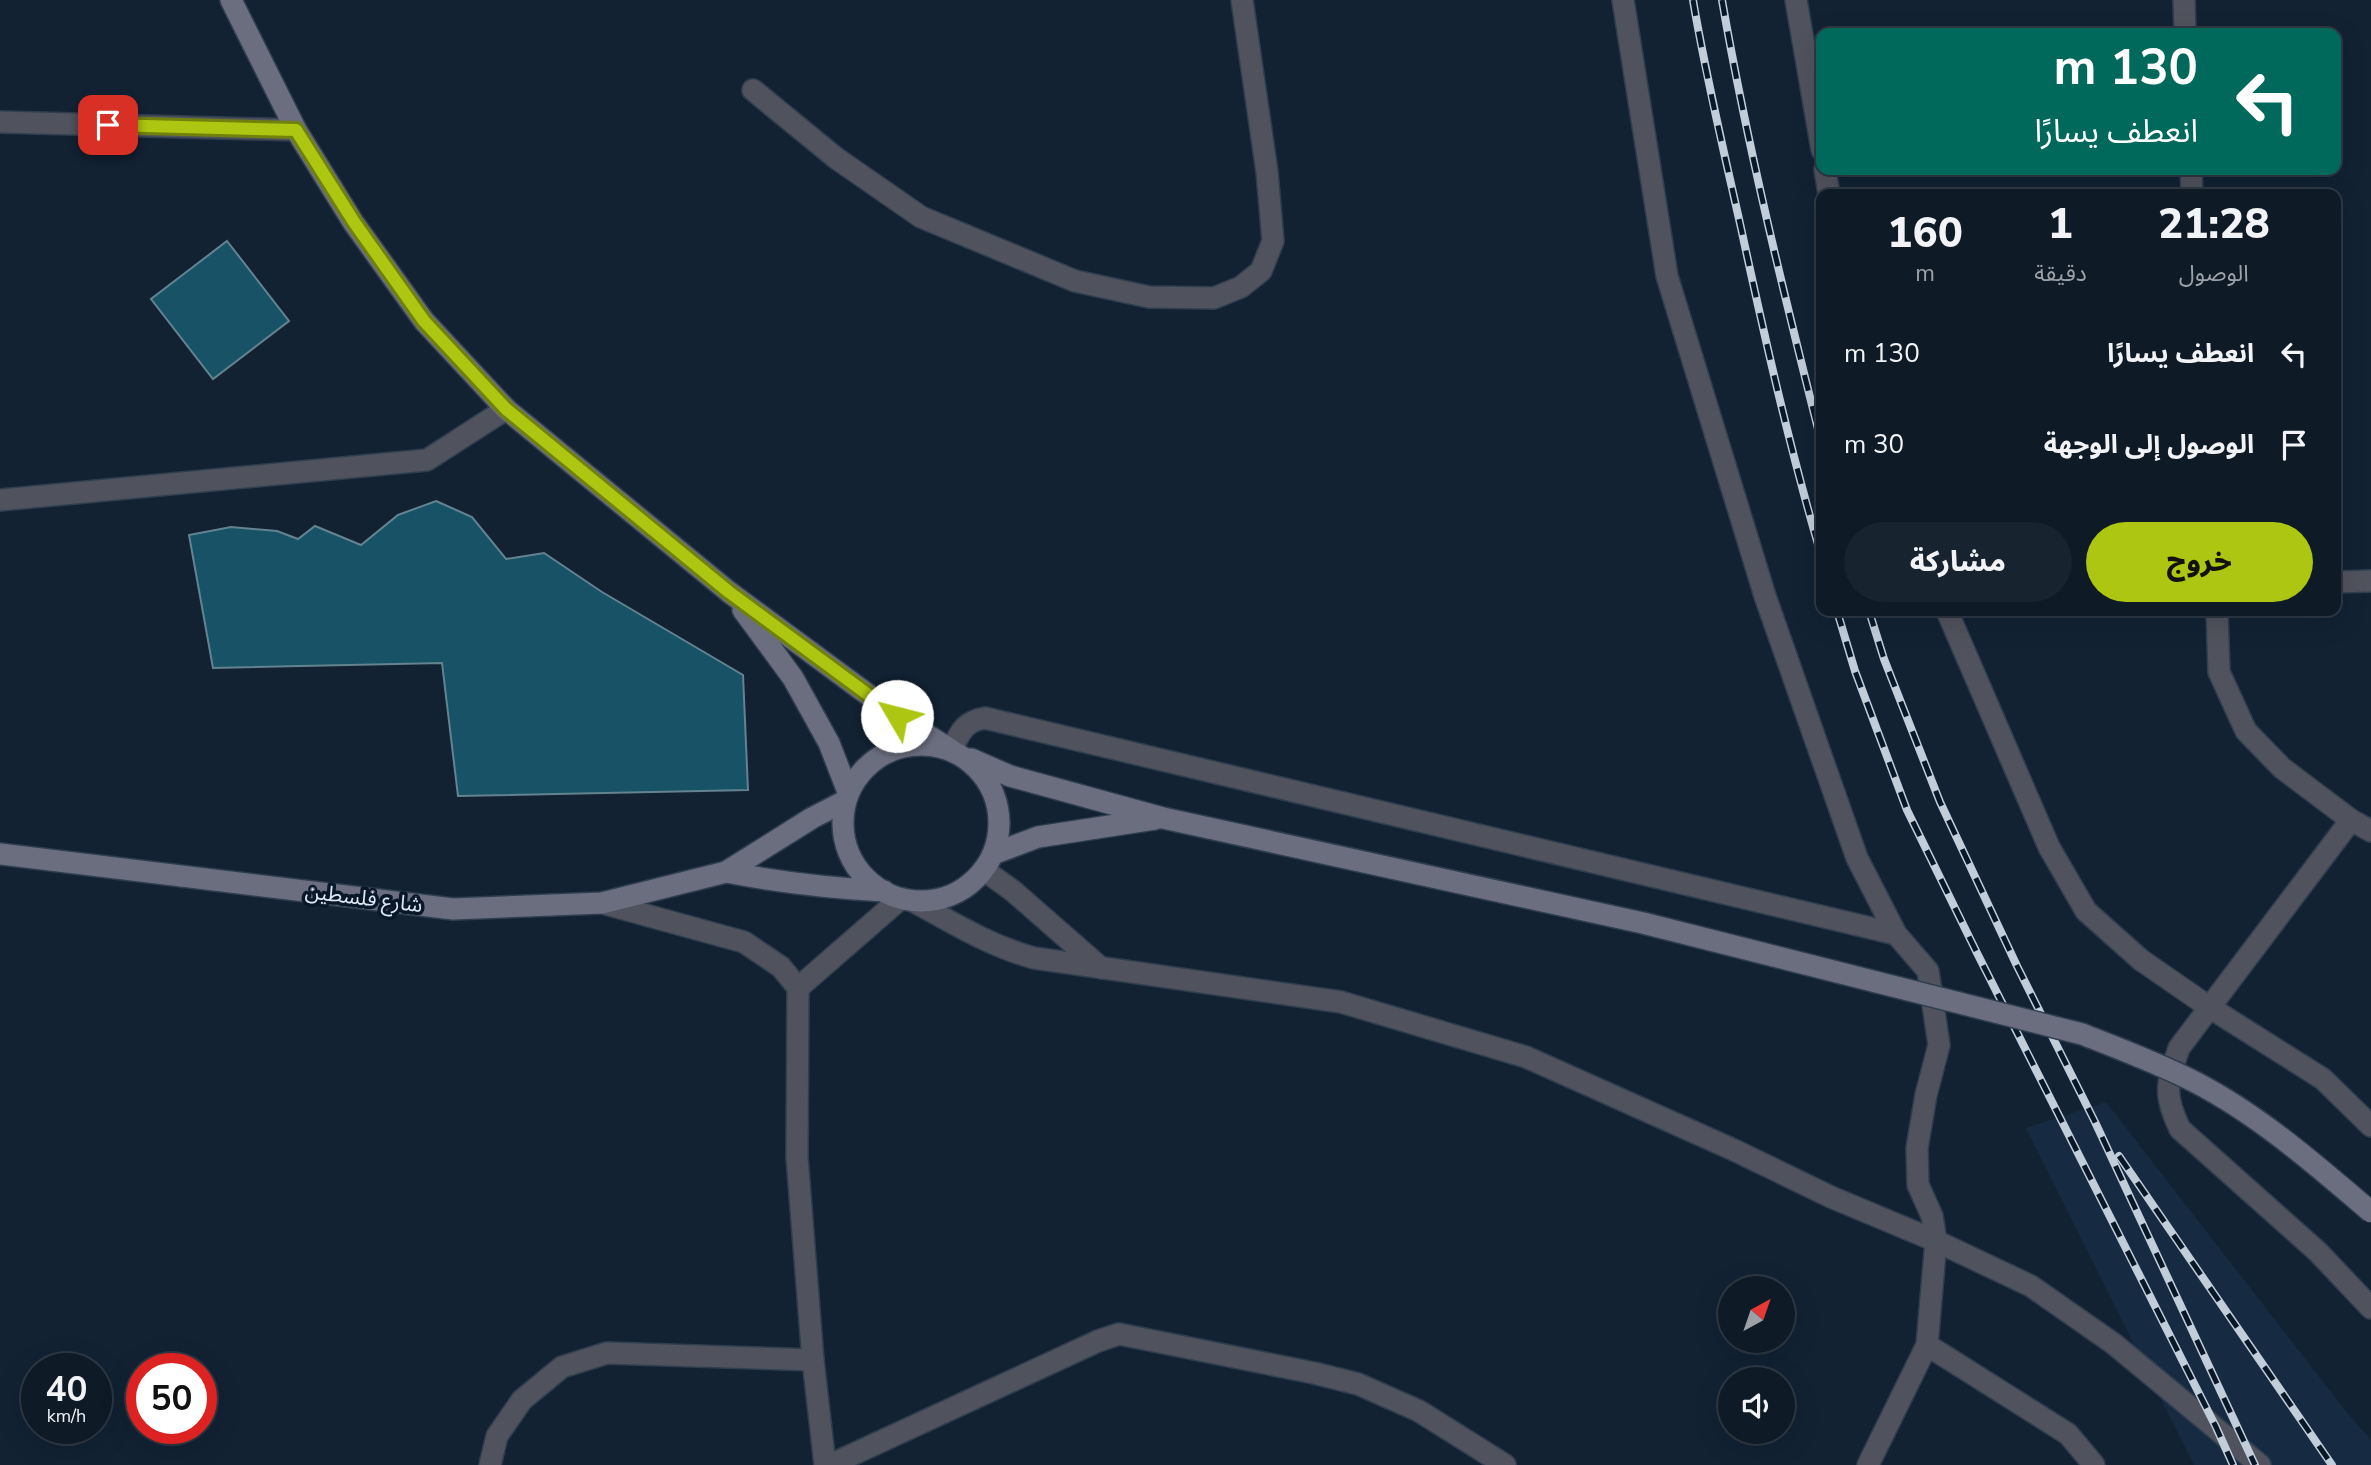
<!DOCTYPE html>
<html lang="ar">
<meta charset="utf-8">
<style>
body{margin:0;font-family:"Nunito Sans","Noto Sans Arabic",sans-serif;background:#17232e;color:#f1f3f6;direction:rtl;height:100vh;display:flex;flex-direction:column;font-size:26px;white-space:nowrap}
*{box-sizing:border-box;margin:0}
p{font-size:23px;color:#9ba1a7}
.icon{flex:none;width:38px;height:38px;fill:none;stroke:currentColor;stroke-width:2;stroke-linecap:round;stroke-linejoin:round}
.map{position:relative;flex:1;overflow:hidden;direction:ltr}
.sheet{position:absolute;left:1816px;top:189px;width:525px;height:427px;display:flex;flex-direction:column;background:#0e1a26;border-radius:14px;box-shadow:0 7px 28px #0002,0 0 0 2px #2e3843;direction:rtl}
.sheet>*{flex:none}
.hud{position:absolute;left:1816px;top:28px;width:525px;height:147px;border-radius:14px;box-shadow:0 7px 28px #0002,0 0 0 2px #2e3843;direction:rtl;background:#00695c;color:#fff;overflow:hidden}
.needle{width:46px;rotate:40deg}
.buttons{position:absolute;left:1718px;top:1276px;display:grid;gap:14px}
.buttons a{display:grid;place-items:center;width:77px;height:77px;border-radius:50%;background:#0e1a26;box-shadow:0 7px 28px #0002,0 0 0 2px #2e3843;font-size:35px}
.speed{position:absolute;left:21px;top:1353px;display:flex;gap:14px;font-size:35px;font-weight:700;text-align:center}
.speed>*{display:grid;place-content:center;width:91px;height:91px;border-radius:50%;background:#0e1a26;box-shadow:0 7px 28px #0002,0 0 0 2px #2e3843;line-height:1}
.speed small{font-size:18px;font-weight:400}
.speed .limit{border:10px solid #d22;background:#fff;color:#111}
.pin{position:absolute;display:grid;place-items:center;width:60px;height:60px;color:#fff;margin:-30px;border-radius:14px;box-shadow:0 4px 10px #0006}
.me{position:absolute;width:77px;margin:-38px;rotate:307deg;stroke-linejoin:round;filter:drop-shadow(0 0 5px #0008)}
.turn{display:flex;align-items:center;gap:24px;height:147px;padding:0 28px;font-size:32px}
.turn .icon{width:91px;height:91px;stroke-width:2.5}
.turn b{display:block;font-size:49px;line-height:60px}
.eta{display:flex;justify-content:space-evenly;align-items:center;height:119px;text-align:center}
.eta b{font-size:42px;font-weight:800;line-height:49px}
.button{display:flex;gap:14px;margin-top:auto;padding:14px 28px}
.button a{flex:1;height:80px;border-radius:42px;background:#acc612;color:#111;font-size:28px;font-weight:800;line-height:80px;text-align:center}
.button a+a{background:#17232e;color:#f1f3f6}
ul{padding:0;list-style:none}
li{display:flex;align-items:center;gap:21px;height:91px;padding:0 28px}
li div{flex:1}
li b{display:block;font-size:26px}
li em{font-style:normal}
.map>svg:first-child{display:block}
.built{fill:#162b41}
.building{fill:#175266;stroke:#648390;stroke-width:2}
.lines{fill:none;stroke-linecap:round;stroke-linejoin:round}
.lane-casing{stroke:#2e3e4e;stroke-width:24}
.street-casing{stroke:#2e3e4e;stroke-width:24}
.secondary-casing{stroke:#2e3e4e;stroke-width:24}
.lane{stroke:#50525d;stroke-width:21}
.street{stroke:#50525d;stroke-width:21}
.secondary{stroke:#6b6e7f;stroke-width:21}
.rail-casing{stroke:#c1cdd9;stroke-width:8}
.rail{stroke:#091829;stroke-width:5;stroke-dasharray:16;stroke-linecap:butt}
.secondary-bridge-casing{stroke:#2e3e4e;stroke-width:24;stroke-linecap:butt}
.secondary-bridge{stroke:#6b6e7f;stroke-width:21}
.route-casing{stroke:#70810c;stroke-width:18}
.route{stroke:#acc612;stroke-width:12}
.labels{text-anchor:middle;stroke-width:7;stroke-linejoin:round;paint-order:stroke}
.street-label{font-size:21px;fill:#dde8f4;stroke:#091829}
</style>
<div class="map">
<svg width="2371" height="1465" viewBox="0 0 2371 1465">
<rect width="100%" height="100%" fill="#122233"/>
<path class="built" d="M2106,1102l242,312 23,26v25h-177l-168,-337z"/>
<g class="building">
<path d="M227,241l62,80 -76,58 -62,-80z"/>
<path d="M436,501l36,16 34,42 38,-6 58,39 141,83 5,115 -290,6 -16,-133 -229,5 -24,-133 42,-8 46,4 21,8 17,-13 46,19 37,-30z"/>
</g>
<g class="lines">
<g class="lane-casing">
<path id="lane" d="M1936,1241l95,45 83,58 146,121"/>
</g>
<g class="street-casing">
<g id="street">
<path d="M1623,0l44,276 98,320 92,262 39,76 32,37 11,74 -13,50 -9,53 1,37 14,31 4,25 -9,104 -59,120"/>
<path d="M1796,0l26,150"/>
<path d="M2184,0l1,33"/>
<path d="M753,90l83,68 85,59 154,64 74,16 65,1 27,-11 20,-16 12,-30 -6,-69 -25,-172"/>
<path d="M0,122l296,8"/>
<path d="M1825,170l4,24"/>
<path d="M2191,170l1,24"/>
<path d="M0,500l427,-40 79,-51"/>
<path d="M2336,582l35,-1"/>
<path d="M1947,611l102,236 37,64 55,49 68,47 114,72 48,47"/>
<path d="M2217,611l2,61 27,59 36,37 69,52 20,11"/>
<path d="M951,750c10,-18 12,-28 34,-32l911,216"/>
<path d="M2351,820l-172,228c-12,36 -16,46 1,81l138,123 53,56"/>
<path d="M984,870l29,21 88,77"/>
<path d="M913,901c40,22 77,45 121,57l307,44 185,55 208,93 97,47 105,44"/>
<path d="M602,903l142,39 37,25 17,21 -1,169 16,203 12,105"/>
<path d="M798,988l101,-88"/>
<path d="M1927,1345l141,89 26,31"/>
<path d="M490,1465l7,-29 25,-36 40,-33 45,-14 206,7"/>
<path d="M830,1465l268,-124 21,-7 195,39 44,11 61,27 86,54"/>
</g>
</g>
<g class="secondary-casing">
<g id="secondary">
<path d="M231,0l65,130 57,92 71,99 82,88 223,183 168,124 54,34"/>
<path d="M743,610l50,68 36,65 19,49"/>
<circle cx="921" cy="823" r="78"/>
<path d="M971,759l39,17 153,42"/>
<path d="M0,854l453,55 149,-6 124,-31 86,-54 33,-17"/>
<path d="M993,854l45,-17 117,-18"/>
<path d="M726,872c52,10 104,16 158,19"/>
</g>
</g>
<use href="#lane" class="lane"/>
<use href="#street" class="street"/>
<use href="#secondary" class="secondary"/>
<g class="rail-casing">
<g id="rail">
<path d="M1693,0c13,77 31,152 48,228 24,111 49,222 81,330"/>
<path d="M1722,0c26,150 63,298 100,445"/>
<path d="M1837,611l18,60 52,139 71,145 238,472 17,38"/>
<path d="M1869,611l15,48 56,143 77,164 78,156 160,343"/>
<path d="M2119,1156l213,309"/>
</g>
</g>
<use href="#rail" class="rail"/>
<g class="secondary-bridge-casing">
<path id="secondary-bridge" d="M1163,818l480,105 439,111c38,15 76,29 113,48 64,33 121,83 176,130"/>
</g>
<use href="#secondary-bridge" class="secondary-bridge"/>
</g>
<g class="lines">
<g class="route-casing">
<path id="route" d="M108,125l188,5 58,92 70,99 82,88 223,183 168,124"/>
</g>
<use href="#route" class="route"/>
</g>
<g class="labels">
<g class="street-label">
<text transform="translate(364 898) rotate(7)" y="7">شارع فلسطين</text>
</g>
</g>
</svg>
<div class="buttons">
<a><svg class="needle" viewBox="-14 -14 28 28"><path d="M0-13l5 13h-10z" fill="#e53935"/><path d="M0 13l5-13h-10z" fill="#9ba1a7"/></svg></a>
<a><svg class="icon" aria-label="sound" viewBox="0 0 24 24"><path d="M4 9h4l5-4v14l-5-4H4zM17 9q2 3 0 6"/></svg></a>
</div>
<div class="speed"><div>40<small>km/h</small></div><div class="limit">50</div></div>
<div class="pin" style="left:108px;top:125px;background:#d93025"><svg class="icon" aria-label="arrive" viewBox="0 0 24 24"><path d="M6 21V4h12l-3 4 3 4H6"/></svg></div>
<svg class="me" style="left:897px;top:716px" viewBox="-20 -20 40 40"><circle r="19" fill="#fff"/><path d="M0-13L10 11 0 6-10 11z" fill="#acc612"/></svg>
<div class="hud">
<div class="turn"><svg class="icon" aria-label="left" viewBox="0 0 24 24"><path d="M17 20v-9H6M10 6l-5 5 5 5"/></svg><div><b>130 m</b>انعطف يسارًا</div></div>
</div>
<section class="sheet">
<div class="eta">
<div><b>21:28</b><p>الوصول</p></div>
<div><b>1</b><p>دقيقة</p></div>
<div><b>160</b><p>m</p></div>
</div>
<ul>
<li><svg class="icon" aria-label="left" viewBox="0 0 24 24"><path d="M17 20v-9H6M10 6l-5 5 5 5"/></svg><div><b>انعطف يسارًا</b></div><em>130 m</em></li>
<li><svg class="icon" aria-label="arrive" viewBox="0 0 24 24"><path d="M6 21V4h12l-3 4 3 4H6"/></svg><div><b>الوصول إلى الوجهة</b></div><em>30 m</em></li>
</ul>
<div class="button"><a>خروج</a><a>مشاركة</a></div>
</section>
</div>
